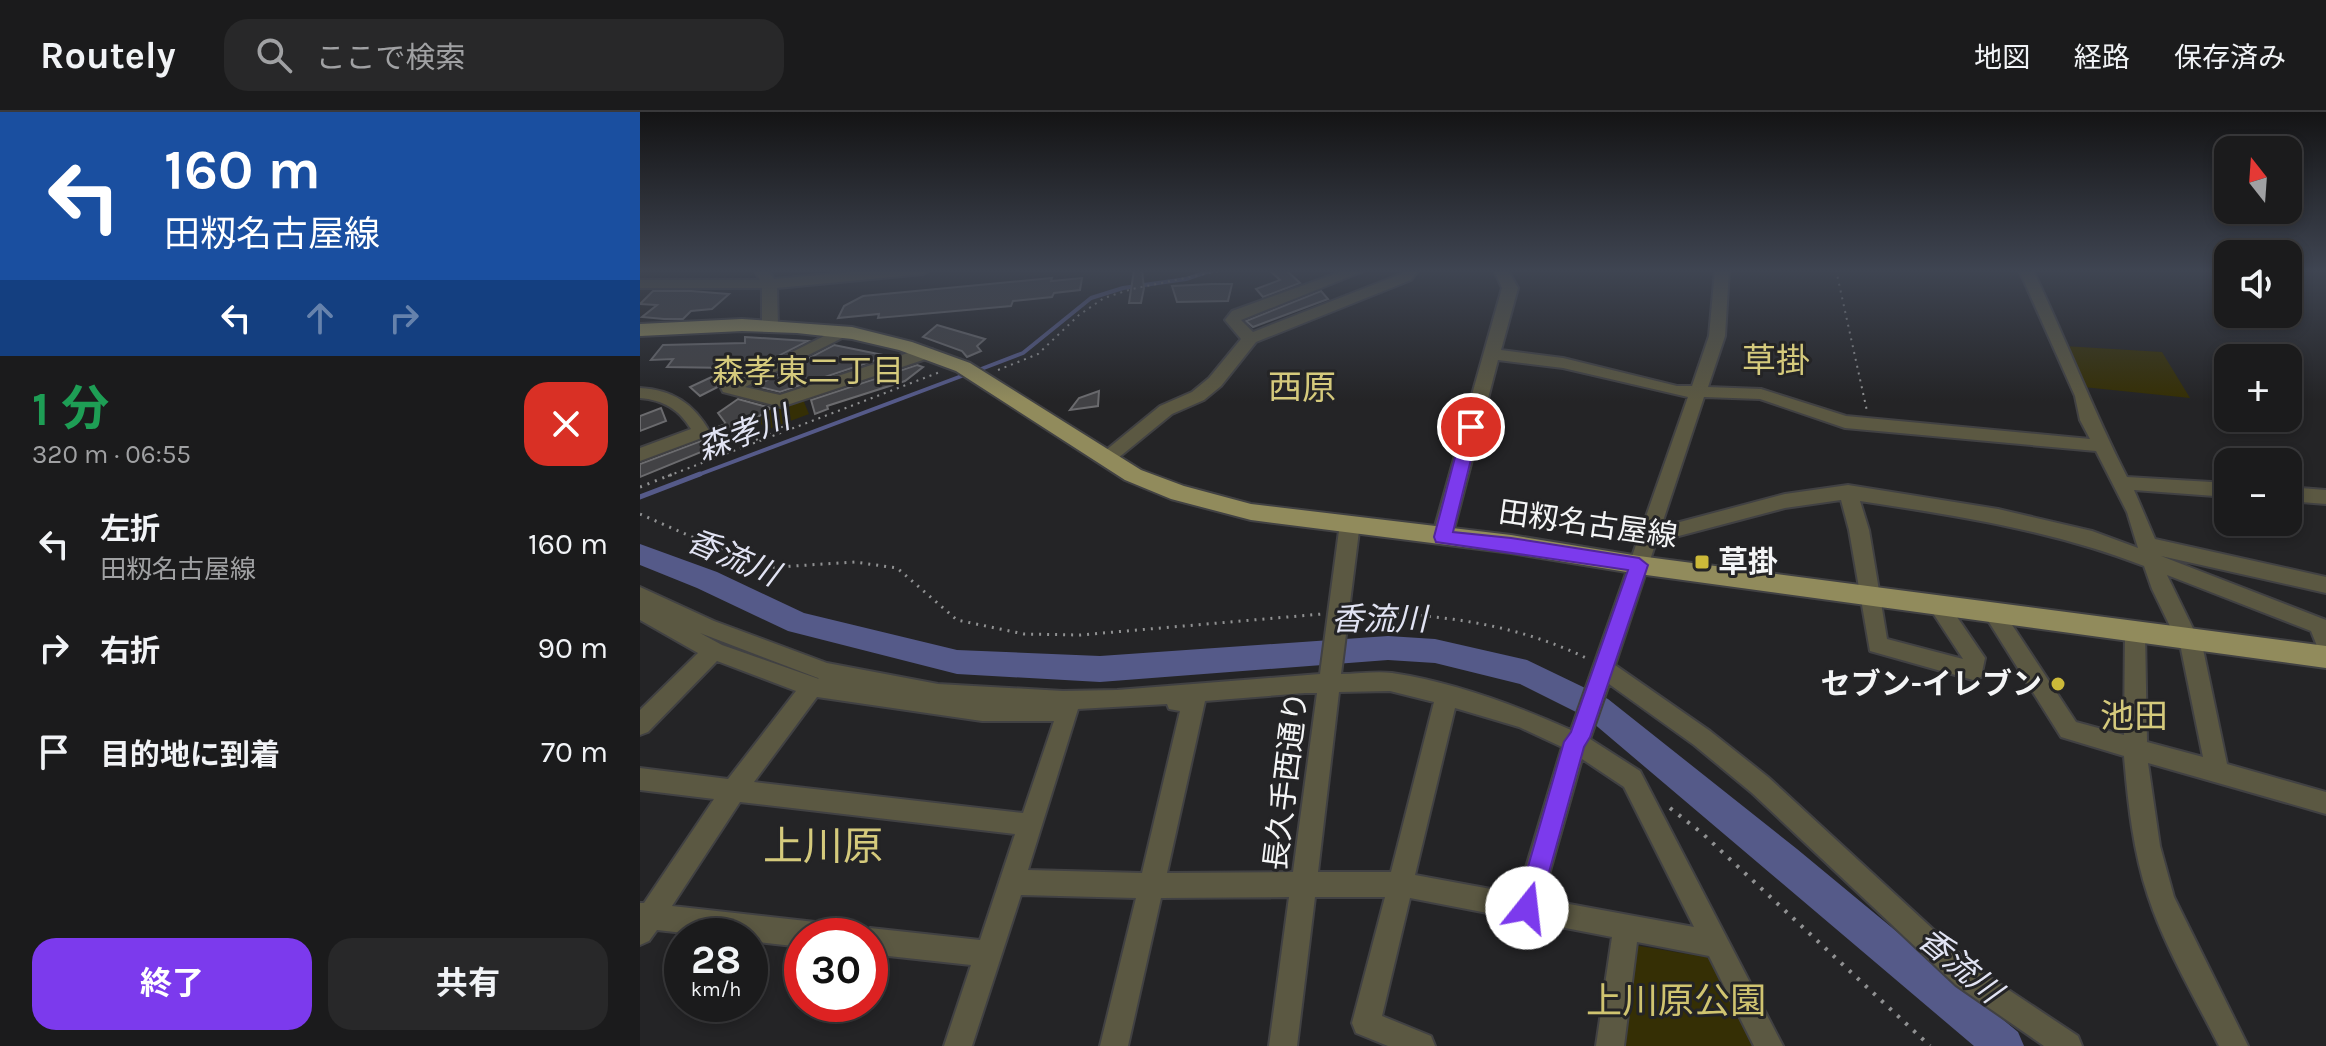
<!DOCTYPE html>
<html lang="ja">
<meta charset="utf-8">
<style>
body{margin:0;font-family:Karla,"Noto Sans JP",sans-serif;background:#282829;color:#f1f3f6;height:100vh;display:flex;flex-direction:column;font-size:30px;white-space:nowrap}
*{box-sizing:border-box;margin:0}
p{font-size:26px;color:#a0a1a3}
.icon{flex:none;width:44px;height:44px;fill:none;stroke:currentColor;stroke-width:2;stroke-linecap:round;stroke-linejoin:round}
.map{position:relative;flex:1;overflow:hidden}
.sheet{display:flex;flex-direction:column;background:#1b1b1c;width:640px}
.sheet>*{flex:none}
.top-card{background:#1a4fa0;color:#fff;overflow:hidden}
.needle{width:52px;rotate:343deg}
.tools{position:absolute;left:1574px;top:24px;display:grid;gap:16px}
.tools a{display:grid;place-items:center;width:88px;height:88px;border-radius:16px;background:#1b1b1c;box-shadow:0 4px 12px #0003,0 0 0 2px #39393b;font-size:40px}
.speed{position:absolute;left:24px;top:806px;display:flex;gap:16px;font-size:40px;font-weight:700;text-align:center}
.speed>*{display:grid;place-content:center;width:104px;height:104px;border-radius:50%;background:#1b1b1c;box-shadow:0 4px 12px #0003,0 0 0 2px #39393b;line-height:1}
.speed small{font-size:20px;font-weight:400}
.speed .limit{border:12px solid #d22;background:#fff;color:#111}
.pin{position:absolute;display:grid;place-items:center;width:68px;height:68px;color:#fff;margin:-34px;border:4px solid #fff;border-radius:50%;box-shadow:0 2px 8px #0007}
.me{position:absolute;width:88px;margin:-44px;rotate:16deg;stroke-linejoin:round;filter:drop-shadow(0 0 6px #0008)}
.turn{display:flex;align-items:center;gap:28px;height:168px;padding:0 32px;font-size:36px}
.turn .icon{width:104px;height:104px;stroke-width:2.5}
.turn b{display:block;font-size:56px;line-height:68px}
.lanes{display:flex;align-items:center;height:76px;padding:0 32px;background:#0003;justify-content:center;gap:40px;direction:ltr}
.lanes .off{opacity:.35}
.round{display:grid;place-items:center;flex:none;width:84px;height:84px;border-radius:24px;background:#282829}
.head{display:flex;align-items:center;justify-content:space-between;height:136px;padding:0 32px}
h1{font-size:48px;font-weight:700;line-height:60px;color:#1e9e55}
.action{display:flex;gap:16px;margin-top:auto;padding:16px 32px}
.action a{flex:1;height:92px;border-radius:24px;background:#7c3aed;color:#fff;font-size:32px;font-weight:700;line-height:92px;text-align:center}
.action a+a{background:#282829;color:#f1f3f6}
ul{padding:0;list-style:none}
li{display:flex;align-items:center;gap:24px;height:104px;padding:0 32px}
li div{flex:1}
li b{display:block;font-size:30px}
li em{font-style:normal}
header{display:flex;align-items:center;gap:48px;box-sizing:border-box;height:112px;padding:0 40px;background:#1b1b1c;border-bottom:2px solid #39393b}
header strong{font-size:38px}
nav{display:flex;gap:44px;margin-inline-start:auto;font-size:28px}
.search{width:560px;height:72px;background:#282829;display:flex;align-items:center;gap:20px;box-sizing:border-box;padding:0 28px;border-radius:24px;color:#a0a1a3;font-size:30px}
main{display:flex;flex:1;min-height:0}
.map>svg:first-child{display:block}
.green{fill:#352f05}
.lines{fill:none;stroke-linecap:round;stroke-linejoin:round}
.stream-far1{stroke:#555a89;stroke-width:4}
.stream{stroke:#555a89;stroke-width:5}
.river{fill:#555a89;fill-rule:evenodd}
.building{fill:#424245;stroke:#6b6b6e;stroke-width:2}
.minor-casing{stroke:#414143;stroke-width:4}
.major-casing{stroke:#414143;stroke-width:4}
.path-far2{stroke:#909192;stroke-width:2;stroke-dasharray:2 5;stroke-linecap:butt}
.path-far1{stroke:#909192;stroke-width:3;stroke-dasharray:2 6;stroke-linecap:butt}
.path{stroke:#909192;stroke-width:4;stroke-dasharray:3 8;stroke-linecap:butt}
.minor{fill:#5b5842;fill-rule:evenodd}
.major{fill:#918b5c;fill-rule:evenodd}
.route{fill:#7c3aed;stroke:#51269a;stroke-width:2}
.poi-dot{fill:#ccb939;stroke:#242426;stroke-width:3}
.labels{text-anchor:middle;stroke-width:6;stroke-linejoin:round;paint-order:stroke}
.street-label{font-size:30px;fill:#f4f5f6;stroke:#242426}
.poi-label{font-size:30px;font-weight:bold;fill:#f4f5f6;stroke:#242426;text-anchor:start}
.neighbourhood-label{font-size:32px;fill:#d5ca7c;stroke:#242426}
.water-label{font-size:32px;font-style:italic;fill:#e1e3f3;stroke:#242426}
.quarter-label{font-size:34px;fill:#d5ca7c;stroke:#242426}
.near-park-label{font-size:36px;fill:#d0c470;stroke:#242426}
.near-quarter-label{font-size:40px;fill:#d5ca7c;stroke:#242426}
</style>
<header>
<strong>Routely</strong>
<div class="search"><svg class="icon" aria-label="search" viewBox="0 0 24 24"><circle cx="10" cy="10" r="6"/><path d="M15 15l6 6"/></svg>ここで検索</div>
<nav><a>地図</a><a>経路</a><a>保存済み</a></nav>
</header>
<main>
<section class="sheet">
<div class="top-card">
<div class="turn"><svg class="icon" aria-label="left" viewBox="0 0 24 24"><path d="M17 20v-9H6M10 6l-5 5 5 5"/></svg><div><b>160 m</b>田籾名古屋線</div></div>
<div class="lanes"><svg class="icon" aria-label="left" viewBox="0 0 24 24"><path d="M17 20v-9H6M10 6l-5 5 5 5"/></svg><svg class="icon off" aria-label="ahead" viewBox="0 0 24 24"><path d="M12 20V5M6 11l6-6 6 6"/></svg><svg class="icon off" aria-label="right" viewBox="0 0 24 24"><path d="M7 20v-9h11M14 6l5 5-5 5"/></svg></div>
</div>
<div class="head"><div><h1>1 分</h1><p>320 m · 06:55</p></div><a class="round" style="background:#d93025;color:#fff"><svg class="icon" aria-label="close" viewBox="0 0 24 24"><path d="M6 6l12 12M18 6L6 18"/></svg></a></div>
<ul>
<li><svg class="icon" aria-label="left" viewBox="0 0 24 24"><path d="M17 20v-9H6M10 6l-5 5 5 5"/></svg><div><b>左折</b><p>田籾名古屋線</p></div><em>160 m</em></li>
<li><svg class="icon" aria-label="right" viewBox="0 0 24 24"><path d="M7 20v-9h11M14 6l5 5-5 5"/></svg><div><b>右折</b></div><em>90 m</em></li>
<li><svg class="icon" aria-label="arrive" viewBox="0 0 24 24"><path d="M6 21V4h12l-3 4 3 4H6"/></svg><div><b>目的地に到着</b></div><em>70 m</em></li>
</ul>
<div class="action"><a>終了</a><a>共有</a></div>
</section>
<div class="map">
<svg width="1686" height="934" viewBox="0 0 1686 934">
<rect width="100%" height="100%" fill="#242426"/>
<g class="green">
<path d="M1424,234l98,6 28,46 -107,-11z"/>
<path d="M162,285l7,17 -40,15 -12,-7 14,-15z"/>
<path d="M994,833l77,13 46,88h-136z"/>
</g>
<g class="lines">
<g class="stream-far1">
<path d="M336,259l47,-18 68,-55 32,-10 63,-9 27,-9"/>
<path d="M55,364l272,-102"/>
</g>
<path class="stream" d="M0,385l60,-23"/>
<path class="river" d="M0,432l77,28 87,41 153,37 143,6 288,-20 47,3 92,21 81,39 189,150 221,183 6,14h-50l-388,-329 -66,-33 -85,-21 -47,-3 -288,22 -143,-8 -169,-43 -91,-43 -57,-23z"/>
</g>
<g class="building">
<path d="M494,158h8l2,18 -3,15h-12z"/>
<path d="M629,158h17l14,13 -37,14 -7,-8 24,-9z"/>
<path d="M412,166l-1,3 31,-3 -2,12 -26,3 -2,4 -39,4 -2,5 -133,12 1,-4 -41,4 6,-12 19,-10z"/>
<path d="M572,172h20l-4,17 -51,1 -5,-16z"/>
<path d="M13,179h38l38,3 -17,15 -21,2 -8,8h-19l-22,-2 15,-12 -17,-1z"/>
<path d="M681,179l7,8 -75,28 -7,-6z"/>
<path d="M297,213l48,14 -8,7 4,5 -14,6 -5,-6 -39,-14z"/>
<path d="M105,225l63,4 -108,55 -10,-9 41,-19 -64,-1 6,-8 -22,1 12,-15 82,-2z"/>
<path d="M194,233l54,11 -108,36 -24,-6z"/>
<path d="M277,253l6,2 -18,14 -78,25 1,3 -13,5 -4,-14z"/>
<path d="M459,279l-1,15 -28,4 9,-12z"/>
<path d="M98,287l33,9 -29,20 3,6 -105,43v-13l69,-26 3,-9 14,-5 -8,-11z"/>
<path d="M21,296l5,13 -26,10v-15z"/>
</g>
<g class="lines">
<g class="minor-casing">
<g id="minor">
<path d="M114,158h14l6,9 102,-9h54l-7,4 -146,14 1,38 -8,5 -8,-5v-38h-122v-8h120z"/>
<path d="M706,158h20l-125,50 12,12 148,-58 3,-4h14l-7,10 -155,62 -35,44 -17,14 -32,14 -60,49h-12l-3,-4 3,-4 60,-49 32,-14 17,-14 32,-39 -16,-19 7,-9z"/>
<path d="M854,158h14l10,18 -17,62 62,8 114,28h15l17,-50 6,-66h14l-4,66 -17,51 53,2 85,27 244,23 -10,-19 -5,-24 -56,-126h14c33,69 60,141 94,207l101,6v14l-94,-7 21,49 171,38v16l-165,-37 165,64v34l-7,-3 -8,-20 -144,-56 36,74 24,115 99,28v22l-178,-51 12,83 14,51 74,149h-29c-25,-50 -54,-98 -71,-150 -15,-45 -20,-93 -24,-140l-63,-19 -79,-126 3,-6 7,-2 7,2 77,117 48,13 1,-103 3,-6 7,-2 7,2 3,6 2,110 56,15 -22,-108 -29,-60 -8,-23c-93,-36 -186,-50 -284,-65l9,29 18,109 76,20 -36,-55 3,-6h14l41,60 -4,19 -8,3 -103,-29 -21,-121 -8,-30 -56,8 -129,34 -41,123 95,66 58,46 206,190 104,69 4,10h-38l-88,-61 -204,-192 -58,-48 -85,-61 -19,55 50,32 143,275h-29l-45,-90 -72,-14 -13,104h-28l16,-109 -202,-39 -28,118 49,20 4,10h-47l-32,-13 -4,-10 33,-126h-70l-18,149h-28l20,-149 -128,1 -33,148h-28l36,-148 -115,-3 -49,151h-28l27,-81 -101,-11v-18h-11l11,-8 110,12 35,-106 -275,-32 -68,104 152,17 9,4 4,9h-35v11l-52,-6v-5h-39l-54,-6 -8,11 -9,4v-42h4l70,-104 -74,-9v-22l88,11 68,-88 -79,-30 -69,71 -8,3v-25l58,-57 -58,-33v-33l74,34 113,42 111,21 125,7 54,-1 203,-16 20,-151 10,-7 10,7 -19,151c17,0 35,-3 51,-1 61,9 123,32 179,57l117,-333 -125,-29 -65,-8 -46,177 -3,5h-14l-3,-5 70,-249zM1064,285l56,2 85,29 251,23 31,61 11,36 -46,-17 -94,-22 -150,-24 -63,9 -124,33zM60,521l118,45 1,1 -97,-34zM750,579l44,11 -43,170h-73l21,-180zM665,581h12l-24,179 -126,1 38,-172zM177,585l165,24h72l-31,92 -269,-31zM527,592l2,5 11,2 -38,162 -114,-3 50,-161zM815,596l64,19 43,20 -44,147 -103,-19zM942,647l42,28 70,140 -152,-28z"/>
<path d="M202,215l8,5 -2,3 -103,52 35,8 140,-46h12l2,4 -2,4 -151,50 -58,-15 -2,-4z"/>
<path d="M0,276c33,2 53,15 70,44l-3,4 -67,25v-13l51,-19c-12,-20 -28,-29 -51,-31z"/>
<path d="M1648,375l38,3v14l-38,-3z"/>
</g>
</g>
<g class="major-casing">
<path id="major" d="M102,207l110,8 60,15 58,21 171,107 43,16 67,18 260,31 128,21 687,90v22l-687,-94 -128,-21 -260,-33 -80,-21 -46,-19 -169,-109 -57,-21 -47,-11 -55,-6 -55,-2 -102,5v-12z"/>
</g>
<g class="path-far2">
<path d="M1196,158l31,141"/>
<path d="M358,258l40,-16 41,-39 25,-17 28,-9 92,-19"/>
<path d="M116,328l28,-14 5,-14"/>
<path d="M28,364l272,-104"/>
</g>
<g class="path-far1">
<path d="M0,375l33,-13"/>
<path d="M0,402l122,54 93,-6 42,6 60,52 67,14 56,1 242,-21"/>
<path d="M717,501c78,0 163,11 233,47"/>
</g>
<path class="path" d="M1030,696l33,26 227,212"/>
<use href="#minor" class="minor"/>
<use href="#major" class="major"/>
</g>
<linearGradient id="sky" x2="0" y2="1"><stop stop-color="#141415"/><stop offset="0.55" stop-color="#3f4552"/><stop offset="1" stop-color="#3f4552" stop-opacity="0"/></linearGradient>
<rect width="1686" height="289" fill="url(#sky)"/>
<path class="route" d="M831,309l8,6 -26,105 58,6 128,20 9,7 -58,172 -6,10 -45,161 -4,8 -8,3 -8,-3 -3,-8 48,-166 7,-10 57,-162 -192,-28 -2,-5 29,-110z"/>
<g class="poi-dot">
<rect x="1054" y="442" width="16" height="16" rx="4"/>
<circle cx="1418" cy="572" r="8"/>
</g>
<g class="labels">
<g class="street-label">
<text transform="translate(948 412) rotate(8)" y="10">田籾名古屋線</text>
<text transform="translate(646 669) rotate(-83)" y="10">長久手西通り</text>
</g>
<g class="poi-label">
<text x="1078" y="460">草掛</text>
<text x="1402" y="582" text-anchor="end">セブン-イレブン</text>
</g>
<g class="neighbourhood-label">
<text x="168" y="270">森孝東二丁目</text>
</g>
<g class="water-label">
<text transform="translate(103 321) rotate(-21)" y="11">森孝川</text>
<text transform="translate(93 445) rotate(23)" y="11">香流川</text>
<text x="739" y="518">香流川</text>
<text transform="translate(1320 853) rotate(40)" y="11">香流川</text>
</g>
<g class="quarter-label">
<text x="1136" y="260">草掛</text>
<text x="662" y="287">西原</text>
<text x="1494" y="616">池田</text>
</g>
<g class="near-park-label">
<text x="1036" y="901">上川原公園</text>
</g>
<g class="near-quarter-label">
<text x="183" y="748">上川原</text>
</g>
</g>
</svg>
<div class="tools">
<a><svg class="needle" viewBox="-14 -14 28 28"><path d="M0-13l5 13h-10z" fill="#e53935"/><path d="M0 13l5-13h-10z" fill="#a0a1a3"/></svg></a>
<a><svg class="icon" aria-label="sound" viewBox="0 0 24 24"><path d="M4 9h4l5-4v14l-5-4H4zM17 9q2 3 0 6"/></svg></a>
<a>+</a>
<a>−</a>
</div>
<div class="speed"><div>28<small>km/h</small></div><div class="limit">30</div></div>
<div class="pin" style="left:831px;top:315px;background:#d93025"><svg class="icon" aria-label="arrive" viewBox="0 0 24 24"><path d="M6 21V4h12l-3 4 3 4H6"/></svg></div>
<svg class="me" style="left:887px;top:796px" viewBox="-20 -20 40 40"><circle r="19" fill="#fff"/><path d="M0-13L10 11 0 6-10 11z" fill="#7c3aed"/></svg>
</div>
</main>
